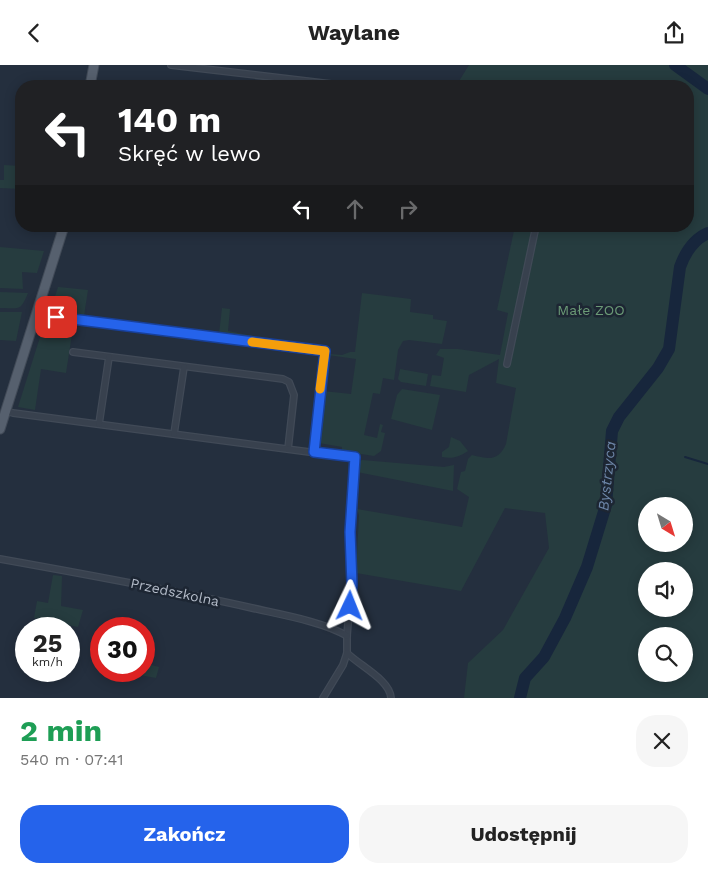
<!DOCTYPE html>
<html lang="pl">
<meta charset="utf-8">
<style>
body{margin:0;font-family:"Work Sans",sans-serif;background:#f6f6f6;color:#222;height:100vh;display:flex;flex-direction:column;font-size:19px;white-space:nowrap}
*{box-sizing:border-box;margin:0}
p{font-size:16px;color:#767676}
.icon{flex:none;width:28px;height:28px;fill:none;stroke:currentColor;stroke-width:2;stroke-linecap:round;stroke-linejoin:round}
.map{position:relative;height:633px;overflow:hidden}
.side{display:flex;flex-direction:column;background:#fff;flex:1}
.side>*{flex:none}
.top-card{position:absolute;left:15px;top:15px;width:679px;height:152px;border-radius:20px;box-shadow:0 2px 12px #0003;background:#202124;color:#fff;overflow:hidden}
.needle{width:32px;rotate:142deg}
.buttons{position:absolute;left:638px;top:432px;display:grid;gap:10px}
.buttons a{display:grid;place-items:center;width:55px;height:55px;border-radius:50%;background:#fff;box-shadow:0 2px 12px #0003;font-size:25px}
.speed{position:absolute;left:15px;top:552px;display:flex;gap:10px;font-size:25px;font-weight:700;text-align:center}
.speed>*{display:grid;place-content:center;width:65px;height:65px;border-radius:50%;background:#fff;box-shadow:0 2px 12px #0003;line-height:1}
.speed small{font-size:12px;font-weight:400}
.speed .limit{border:8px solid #d22;background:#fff;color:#111}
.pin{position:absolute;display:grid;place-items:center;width:42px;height:42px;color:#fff;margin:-21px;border-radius:10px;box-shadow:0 2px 8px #0006}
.me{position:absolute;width:55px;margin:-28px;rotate:2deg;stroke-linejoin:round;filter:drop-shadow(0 0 4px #0008)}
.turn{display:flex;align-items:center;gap:18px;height:105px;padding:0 20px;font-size:22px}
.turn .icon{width:65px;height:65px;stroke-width:2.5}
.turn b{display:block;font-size:35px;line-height:42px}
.lanes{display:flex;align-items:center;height:48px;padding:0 20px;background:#0003;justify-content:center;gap:25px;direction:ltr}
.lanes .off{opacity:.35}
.round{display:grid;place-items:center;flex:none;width:52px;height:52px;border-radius:20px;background:#f6f6f6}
.summary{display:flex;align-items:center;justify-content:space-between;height:85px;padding:0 20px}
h1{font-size:30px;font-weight:700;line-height:38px;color:#1e9e55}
.cta{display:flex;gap:10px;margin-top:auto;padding:10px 20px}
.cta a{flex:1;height:58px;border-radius:20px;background:#2563eb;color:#fff;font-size:20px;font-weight:700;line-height:58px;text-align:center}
.cta a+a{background:#f6f6f6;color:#222}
header{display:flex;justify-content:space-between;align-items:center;height:65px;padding:0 20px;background:#fff;font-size:22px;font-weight:700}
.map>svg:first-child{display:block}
.green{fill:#263c3f;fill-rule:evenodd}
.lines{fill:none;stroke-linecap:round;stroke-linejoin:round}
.stream{stroke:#17263c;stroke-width:2}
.river{stroke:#17263c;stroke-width:12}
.street-casing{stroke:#414a57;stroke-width:8}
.primary-casing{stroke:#414a57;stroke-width:11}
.street{stroke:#38414e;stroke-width:5.5}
.primary{stroke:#56606e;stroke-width:9}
.route-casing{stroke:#184099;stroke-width:12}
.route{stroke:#2563eb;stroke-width:9}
.slow{stroke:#f59e0b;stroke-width:9}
.labels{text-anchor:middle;stroke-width:5;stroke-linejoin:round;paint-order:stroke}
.park-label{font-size:14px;fill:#6b9a76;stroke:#1d2633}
.street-label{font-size:14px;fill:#b4bcc9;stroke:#1d2633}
.water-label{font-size:15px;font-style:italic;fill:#6d86a8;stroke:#1d2633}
</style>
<header><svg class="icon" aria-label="back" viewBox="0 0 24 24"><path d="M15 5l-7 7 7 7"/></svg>Waylane<svg class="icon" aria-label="share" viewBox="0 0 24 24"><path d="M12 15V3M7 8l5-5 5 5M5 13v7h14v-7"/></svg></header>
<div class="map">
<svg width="708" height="633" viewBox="0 0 708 633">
<rect width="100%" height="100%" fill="#242f3e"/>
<g class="green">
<path d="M469,0h239v633h-244l4,-35 35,-33 46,-82 -4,-35 -40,-5 -44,83 -105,-18 3,-58 -2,-6 105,18 7,-30 -12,-8 4,-17 4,-1 3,-12 4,-4c16,4 26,7 34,-11l10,-56 -20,-5 3,-24 -30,16 -3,17 -36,-6 2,-11 9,1 3,-18 -8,-3 4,-6h18l42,6 8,-42 -11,-3 18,-84h173v-140h-232zM646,441h38v38h-38zM646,506h38v38h-38zM646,571h38v38h-38z"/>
<path d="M4,100l17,1v23l-21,-1v-8h4z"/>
<path d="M0,182l44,4 -7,22 -15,-1 1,17 -23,-1z"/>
<path d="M58,222l30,3 -4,26 -34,-4z"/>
<path d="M0,227l28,1c-8,19 -8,15 -28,15z"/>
<path d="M362,228l49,6 -1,13 23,3v4l14,2 -5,23 -33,-4 -6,1 -5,9 -4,30 -11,-2 -3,16 -7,-1 -9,42 13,3 3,-14 3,1 -2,7 4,1 -4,18 -7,5 -32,-5v-4l-23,-4 4,-52 28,3 5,-35 -28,-4 2,-1 12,1 8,-3h5z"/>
<path d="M222,243l8,1 -2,22 25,5v3l-34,-5z"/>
<path d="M0,247h22l-6,29 -16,-1z"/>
<path d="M46,253l28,3 -8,52 -25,-4 -6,41 -17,-3z"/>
<path d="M400,304l28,5 -2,12 -25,-4 -3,-3z"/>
<path d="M402,324l38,6 -8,35 -41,-11 6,-24z"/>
<path d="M451,372l9,4 8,10c-9,6 -15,8 -26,6v-5l7,-5z"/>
<path d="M362,395l82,7 10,-2 -1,26 -96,-19 2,-10z"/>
<path d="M53,510l9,1 -1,30 22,4 -5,17 -44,-9 3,-17 11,2z"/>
<path d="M144,598l15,4 -3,11 -33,-6 21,-1z"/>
</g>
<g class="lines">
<path class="stream" d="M685,392l23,7"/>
<g class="river">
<path d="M675,0l33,24"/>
<path d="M520,633l5,-20 19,-21 21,-39 22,-51 19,-62 6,-74 7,-14 39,-49 11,-19 11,-82c5,-14 14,-28 28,-34"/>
</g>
<g class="street-casing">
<g id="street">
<path d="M171,0l177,21"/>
<path d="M37,250l288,36 -11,101"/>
<path d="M73,287l210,27 6,3 5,13 -6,54"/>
<path d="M507,299l29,-138"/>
<path d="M6,346l7,2 342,45 -6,74 2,53 -4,51v17l-4,12 -20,33"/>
<path d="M99,359l10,-67"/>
<path d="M174,369l10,-67"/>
<path d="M0,494c84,15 168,30 252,49 26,6 73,14 95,28"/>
<path d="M347,588c13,13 43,27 44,45"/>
</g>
</g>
<g class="primary-casing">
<g id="primary">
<path d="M90,21l4,-21"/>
<path d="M0,364l64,-203"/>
</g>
</g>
<use href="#street" class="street"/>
<use href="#primary" class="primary"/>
</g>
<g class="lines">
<g class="route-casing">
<path id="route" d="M56,252l269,34 -11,101 41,5 -5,75 2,53 -2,21"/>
</g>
<use href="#route" class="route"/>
<path class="slow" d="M252,277l73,9 -5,38"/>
</g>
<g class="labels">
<g class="park-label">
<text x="591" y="250">Małe ZOO</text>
</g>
<g class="street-label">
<text transform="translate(175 527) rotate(12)" y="5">Przedszkolna</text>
</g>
<g class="water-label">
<text transform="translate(607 411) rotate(-84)" y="5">Bystrzyca</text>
</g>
</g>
</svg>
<div class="buttons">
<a><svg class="needle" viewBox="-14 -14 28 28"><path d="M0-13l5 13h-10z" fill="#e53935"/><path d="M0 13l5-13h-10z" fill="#767676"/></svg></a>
<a><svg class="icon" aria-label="sound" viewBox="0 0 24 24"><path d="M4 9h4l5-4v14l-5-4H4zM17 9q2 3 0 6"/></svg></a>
<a><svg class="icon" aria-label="search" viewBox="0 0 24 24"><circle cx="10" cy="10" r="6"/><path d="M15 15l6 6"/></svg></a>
</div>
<div class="speed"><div>25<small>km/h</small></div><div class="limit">30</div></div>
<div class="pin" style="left:56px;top:252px;background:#d93025"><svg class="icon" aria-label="arrive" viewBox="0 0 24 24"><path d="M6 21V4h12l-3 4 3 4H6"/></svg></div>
<svg class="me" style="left:350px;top:541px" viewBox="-20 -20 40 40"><path d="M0-17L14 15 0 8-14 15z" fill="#2563eb" stroke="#fff" stroke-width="4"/></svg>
<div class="top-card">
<div class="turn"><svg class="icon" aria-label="left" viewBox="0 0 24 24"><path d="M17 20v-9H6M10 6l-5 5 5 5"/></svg><div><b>140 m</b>Skręć w lewo</div></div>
<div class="lanes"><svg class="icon" aria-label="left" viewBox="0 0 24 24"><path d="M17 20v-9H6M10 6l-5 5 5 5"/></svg><svg class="icon off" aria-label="ahead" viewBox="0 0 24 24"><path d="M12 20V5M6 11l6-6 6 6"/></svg><svg class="icon off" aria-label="right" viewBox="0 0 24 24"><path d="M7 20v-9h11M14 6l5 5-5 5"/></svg></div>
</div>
</div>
<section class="side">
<div class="summary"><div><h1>2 min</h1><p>540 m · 07:41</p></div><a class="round"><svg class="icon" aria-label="close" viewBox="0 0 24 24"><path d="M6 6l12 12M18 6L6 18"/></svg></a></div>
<div class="cta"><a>Zakończ</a><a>Udostępnij</a></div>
</section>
